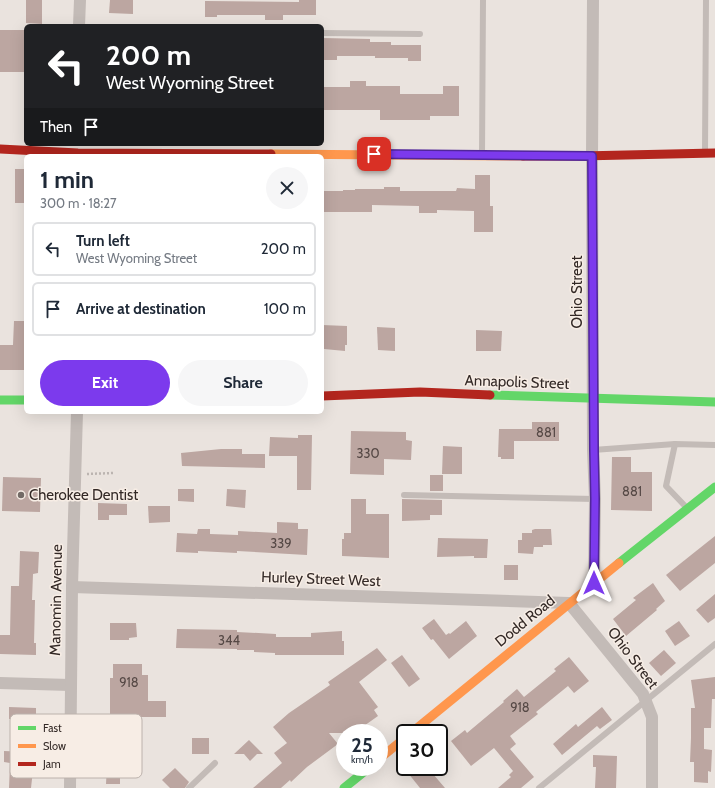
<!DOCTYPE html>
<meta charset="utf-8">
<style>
body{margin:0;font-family:Cabin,sans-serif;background:#f6f6f7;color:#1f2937;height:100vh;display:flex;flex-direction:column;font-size:15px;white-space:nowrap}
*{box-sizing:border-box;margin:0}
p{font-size:13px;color:#747a83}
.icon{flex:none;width:22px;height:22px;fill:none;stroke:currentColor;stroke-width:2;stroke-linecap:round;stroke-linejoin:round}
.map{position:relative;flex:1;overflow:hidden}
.drawer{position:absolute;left:24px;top:154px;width:300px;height:260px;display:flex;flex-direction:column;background:#fff;border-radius:6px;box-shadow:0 4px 16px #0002}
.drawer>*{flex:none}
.hud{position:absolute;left:24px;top:24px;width:300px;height:122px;border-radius:6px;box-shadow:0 4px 16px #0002;background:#202124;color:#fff;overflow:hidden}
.speed{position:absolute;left:336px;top:724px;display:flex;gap:8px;font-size:20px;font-weight:700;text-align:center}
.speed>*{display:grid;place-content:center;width:52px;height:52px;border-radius:50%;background:#fff;box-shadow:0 4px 16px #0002;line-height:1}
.speed small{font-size:10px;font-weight:400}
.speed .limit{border:2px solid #111;border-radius:6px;background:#fff;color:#111}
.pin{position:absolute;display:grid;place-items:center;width:34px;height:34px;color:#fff;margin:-17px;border-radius:8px;box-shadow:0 2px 6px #0006}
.me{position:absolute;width:44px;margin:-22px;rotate:0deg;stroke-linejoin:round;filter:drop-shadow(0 0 3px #0008)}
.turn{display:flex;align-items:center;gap:14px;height:84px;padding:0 16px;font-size:18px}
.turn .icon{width:52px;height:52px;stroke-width:2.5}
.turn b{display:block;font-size:28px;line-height:34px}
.then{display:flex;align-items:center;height:38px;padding:0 16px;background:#0003;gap:8px;font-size:15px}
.round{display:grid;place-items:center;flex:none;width:42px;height:42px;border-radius:21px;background:#f6f6f7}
.overview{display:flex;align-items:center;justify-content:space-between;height:68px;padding:0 16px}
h1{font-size:24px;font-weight:700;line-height:30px}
.action{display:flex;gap:8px;margin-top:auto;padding:8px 16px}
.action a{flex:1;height:46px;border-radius:24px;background:#7c3aed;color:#fff;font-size:16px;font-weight:700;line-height:46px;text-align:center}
.action a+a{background:#f6f6f7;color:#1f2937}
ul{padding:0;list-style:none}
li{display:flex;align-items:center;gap:12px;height:54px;margin:0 8px 6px;padding:0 8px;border:2px solid #e0e1e3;border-radius:6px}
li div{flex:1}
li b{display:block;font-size:15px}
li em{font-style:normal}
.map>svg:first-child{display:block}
.building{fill:#bca6a1}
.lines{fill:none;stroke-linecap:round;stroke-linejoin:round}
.path{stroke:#bbb4b0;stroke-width:2.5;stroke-dasharray:2 2;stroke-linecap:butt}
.lane{stroke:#c3bbb7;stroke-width:6}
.street{stroke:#c3bbb7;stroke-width:12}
.fast{stroke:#63d668;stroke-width:9}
.slow{stroke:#ff974d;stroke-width:9}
.jam{stroke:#b3261e;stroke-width:9}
.route-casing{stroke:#51269a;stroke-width:10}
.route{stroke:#7c3aed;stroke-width:7}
.poi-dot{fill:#736a66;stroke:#f7ede5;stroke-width:1.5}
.labels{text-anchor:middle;stroke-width:3;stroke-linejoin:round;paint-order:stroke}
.number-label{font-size:13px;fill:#554845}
.street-label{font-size:15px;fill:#332926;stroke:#f7ede5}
.poi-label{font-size:15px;fill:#332926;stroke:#f7ede5;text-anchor:start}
.key{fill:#f7ede5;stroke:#bcb2ac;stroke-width:1}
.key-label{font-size:11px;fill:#332926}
</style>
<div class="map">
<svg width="715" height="788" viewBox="0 0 715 788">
<rect width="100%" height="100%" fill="#eae3de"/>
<g class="building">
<path d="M26,0h16v24l-16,-1z"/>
<path d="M110,0h23v14l-24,-1z"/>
<path d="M299,0h17v15h-33v5h-18v-5h-48v2h-12v-16l94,1z"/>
<rect x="0" y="30" width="26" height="42"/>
<path d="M322,38l48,1v3h21v3h30v16h-13v-3h-33v-2h-38v4h-15z"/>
<path d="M350,81h16v5h34v8h43v-8h16v30h-29v4h-50v-10h-58v-23h28z"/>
<rect x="15" y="169" width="11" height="34"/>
<path d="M475,175h15v31h3v26h-19v-21l-37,-1v3h-18v-7l-47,-1v7h-50v-21h21v-1h12v-1h29v-2h16v4h56l1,-3 18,1z"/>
<path d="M14,321h12v49h-26v-25h13z"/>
<path d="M322,325l25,1v19h-2v6l-21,-2v-5h-2z"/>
<path d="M377,327l18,1v23l-17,-1z"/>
<path d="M476,330l26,1 -1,20h-25z"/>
<path d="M532,422h27v19h-45v18h-13v-2h-3l1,-28h33z"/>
<path d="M351,431l55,1v8l6,1 -1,19 -27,-1v16l-34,-1z"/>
<path d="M298,435h14l-1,55h-14v-34h-28l1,-19 28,1z"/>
<path d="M443,446l19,1v27h-20z"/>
<path d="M221,449h21v5h23v14l-83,-2 -1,-13z"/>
<path d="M612,457h19v15h21v39l-41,-1z"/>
<rect x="430" y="475" width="13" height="16"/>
<path d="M3,477l38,1 -1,34 -38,-1z"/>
<path d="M178,489h16v13l-16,-1z"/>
<path d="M227,489l19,1 -1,18 -19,-2z"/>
<path d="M351,499h15v15h23v44l-47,-2v-17h2v-6h7z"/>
<path d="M402,499l40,1v15h-12v5l-28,1z"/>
<path d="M98,503l29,1v11h-18v5h-11z"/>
<path d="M148,506h22v16l-21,1z"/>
<path d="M277,522l21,1v6h10l-1,26 -70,-4v2l-39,-2v2l-22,-1 1,-19 20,1 1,-5h12v5l28,1v-4l39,2z"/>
<path d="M535,529h16l1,16h-9v2h-9l-1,7 -15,-1v-13h4v-7h10v-3z"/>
<path d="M715,536v27l-35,28 -14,-16z"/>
<path d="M438,538l50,1 -1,19h-13v-2l-37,1z"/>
<path d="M20,551l19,1 -1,21 -5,1 -1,26h3l-1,43h2v12l-36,-1v-19h10l1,-49h8z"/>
<rect x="504" y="565" width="14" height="15"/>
<path d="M653,583l12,18 -9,8 1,1 -31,26 -13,-17 23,-19 -3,-2z"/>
<path d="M715,594v24l-7,5 -12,-13z"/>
<path d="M434,619l12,16 3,-2 1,1 16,-13 11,15 -28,23 -16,-20 -2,1 -9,-12z"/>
<path d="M679,621l11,15 -15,10 -10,-15z"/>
<path d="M110,623h26l1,14 -8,1v2h-19z"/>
<path d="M177,629l60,1v2l39,2v3h35v-4l31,-2v10h2v14h-69v-2l-21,-1v-2h-17v-1l-61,-1z"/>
<path d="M377,648l10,12 -28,22 19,25 -4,3 4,6 -24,17h-25l9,11 -31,23 -16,15 -1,-2 -9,8h-28l29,-25 -8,-10 13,-10 -14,-16 16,-14 41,-28 -2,-3z"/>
<path d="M664,650l12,13 -15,13 -12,-13z"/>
<path d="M402,655l18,24 -11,8 -18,-24z"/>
<path d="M569,657l20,24 -15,12 -6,-7 -32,26 2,2 -28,22 6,8 -6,5 24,28 -13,11h-23l13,-11 -2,-2 4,-4 -19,-23 -23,18 -20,-25 14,-11 2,3 37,-31 -1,-1 14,-12 7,8 32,-26 -2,-2z"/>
<path d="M113,664h29v11h6v26h18v16h-32l1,40h-4l-1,20h-10v7h-14l1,-19h3v-87h3z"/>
<path d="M715,677v22h-3l-1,29h-7v21l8,1 -1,22 -3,-1v12l-14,-1v-20h-4l1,-24v-30h4l-4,-28z"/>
<path d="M9,707l27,1v29h-18v-18h-9z"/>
<path d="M602,707l10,13 -12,9 -3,-3 -35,29 -9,-11 23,-20 2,3z"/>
<rect x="192" y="738" width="17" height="16"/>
<path d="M249,740l14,14h-6l-7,7 -6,-7h-10z"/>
<path d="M4,751l24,1 -1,18h6l-2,18h-22l1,-25 -6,-1z"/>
<path d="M593,755l24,1 -1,32h-21l1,-21h-3z"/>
<path d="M415,767h12l18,21h-25l-12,-15z"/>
<path d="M175,768l14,14 -4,6h-15l-8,-8z"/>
</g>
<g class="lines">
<path class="path" d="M87,474l26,-1"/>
<g class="lane">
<path d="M322,33l98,1"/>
<path d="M705,151l1,-151"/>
<path d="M482,154l1,-154"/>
<path d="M675,444l-9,42 20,21"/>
<path d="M593,450l82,-6 40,1"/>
<path d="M404,495l191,4"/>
<path d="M189,788l26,-25"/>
<path d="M539,788l176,-144"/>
</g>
<g class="street">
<path d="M593,0l-1,156 1,294 2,49 -1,84"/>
<path d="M79,26l1,-26"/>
<path d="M72,587l497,16 74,91 9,23v71"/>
<path d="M0,683l70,2"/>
<path d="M70,788l2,-201 5,-175"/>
</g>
<g class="fast">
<path d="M490,395l225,7"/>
<path d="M0,400h26"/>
<path d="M619,563l96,-76"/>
<path d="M344,788l26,-21"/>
</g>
<g class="slow">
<path d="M271,154l252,2"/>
<path d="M411,733l208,-170"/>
<path d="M379,759l26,-21"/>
</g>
<g class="jam">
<path d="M0,149l78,4 193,1"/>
<path d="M523,156h58l134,-3"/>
<path d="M322,396l98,-4 70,3"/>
</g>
</g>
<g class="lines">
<g class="route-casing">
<path id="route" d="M374,154l218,2 2,294 1,49 -1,84"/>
</g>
<use href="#route" class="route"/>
</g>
<circle class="poi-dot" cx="21" cy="495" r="4"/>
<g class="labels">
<g class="number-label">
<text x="546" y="437">881</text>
<text x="368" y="458">330</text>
<text x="632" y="496">881</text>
<text x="281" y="548">339</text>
<text x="229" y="645">344</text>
<text x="129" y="687">918</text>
<text x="520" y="712">918</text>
</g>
<g class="street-label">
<text transform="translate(577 292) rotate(-90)" y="5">Ohio Street</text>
<text transform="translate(517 382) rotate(2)" y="5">Annapolis Street</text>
<text transform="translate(321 579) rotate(2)" y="5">Hurley Street West</text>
<text transform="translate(56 600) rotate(-89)" y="5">Manomin Avenue</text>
<text transform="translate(525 621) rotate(-39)" y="5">Dodd Road</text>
<text transform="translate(633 658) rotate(53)" y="5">Ohio Street</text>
</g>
<g class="poi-label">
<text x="29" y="500">Cherokee Dentist</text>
</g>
</g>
<rect x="10" y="714" width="132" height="64" rx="6" class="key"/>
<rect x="18" y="726" width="18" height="4" fill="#63d668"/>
<rect x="18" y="744" width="18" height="4" fill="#ff974d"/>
<rect x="18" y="762" width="18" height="4" fill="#b3261e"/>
<g class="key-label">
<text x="43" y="732">Fast</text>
<text x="43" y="750">Slow</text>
<text x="43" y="768">Jam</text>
</g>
</svg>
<div class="speed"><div>25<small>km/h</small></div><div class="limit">30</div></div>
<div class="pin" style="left:374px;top:154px;background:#d93025"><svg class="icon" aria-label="arrive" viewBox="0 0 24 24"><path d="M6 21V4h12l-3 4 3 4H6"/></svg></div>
<svg class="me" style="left:594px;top:583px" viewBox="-20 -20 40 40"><path d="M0-17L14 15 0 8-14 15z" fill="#7c3aed" stroke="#fff" stroke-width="4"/></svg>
<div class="hud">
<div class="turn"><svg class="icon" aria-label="left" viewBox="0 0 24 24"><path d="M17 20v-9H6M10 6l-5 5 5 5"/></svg><div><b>200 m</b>West Wyoming Street</div></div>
<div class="then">Then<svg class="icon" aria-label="arrive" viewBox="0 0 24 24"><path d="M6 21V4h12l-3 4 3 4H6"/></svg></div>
</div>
<section class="drawer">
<div class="overview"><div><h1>1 min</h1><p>300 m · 18:27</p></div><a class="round"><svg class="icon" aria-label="close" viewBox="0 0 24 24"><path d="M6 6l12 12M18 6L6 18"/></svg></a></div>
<ul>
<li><svg class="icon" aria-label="left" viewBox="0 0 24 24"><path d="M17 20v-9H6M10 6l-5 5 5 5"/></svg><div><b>Turn left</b><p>West Wyoming Street</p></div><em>200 m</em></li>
<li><svg class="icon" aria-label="arrive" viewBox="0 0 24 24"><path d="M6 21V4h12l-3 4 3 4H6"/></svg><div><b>Arrive at destination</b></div><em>100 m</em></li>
</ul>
<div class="action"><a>Exit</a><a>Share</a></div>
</section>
</div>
